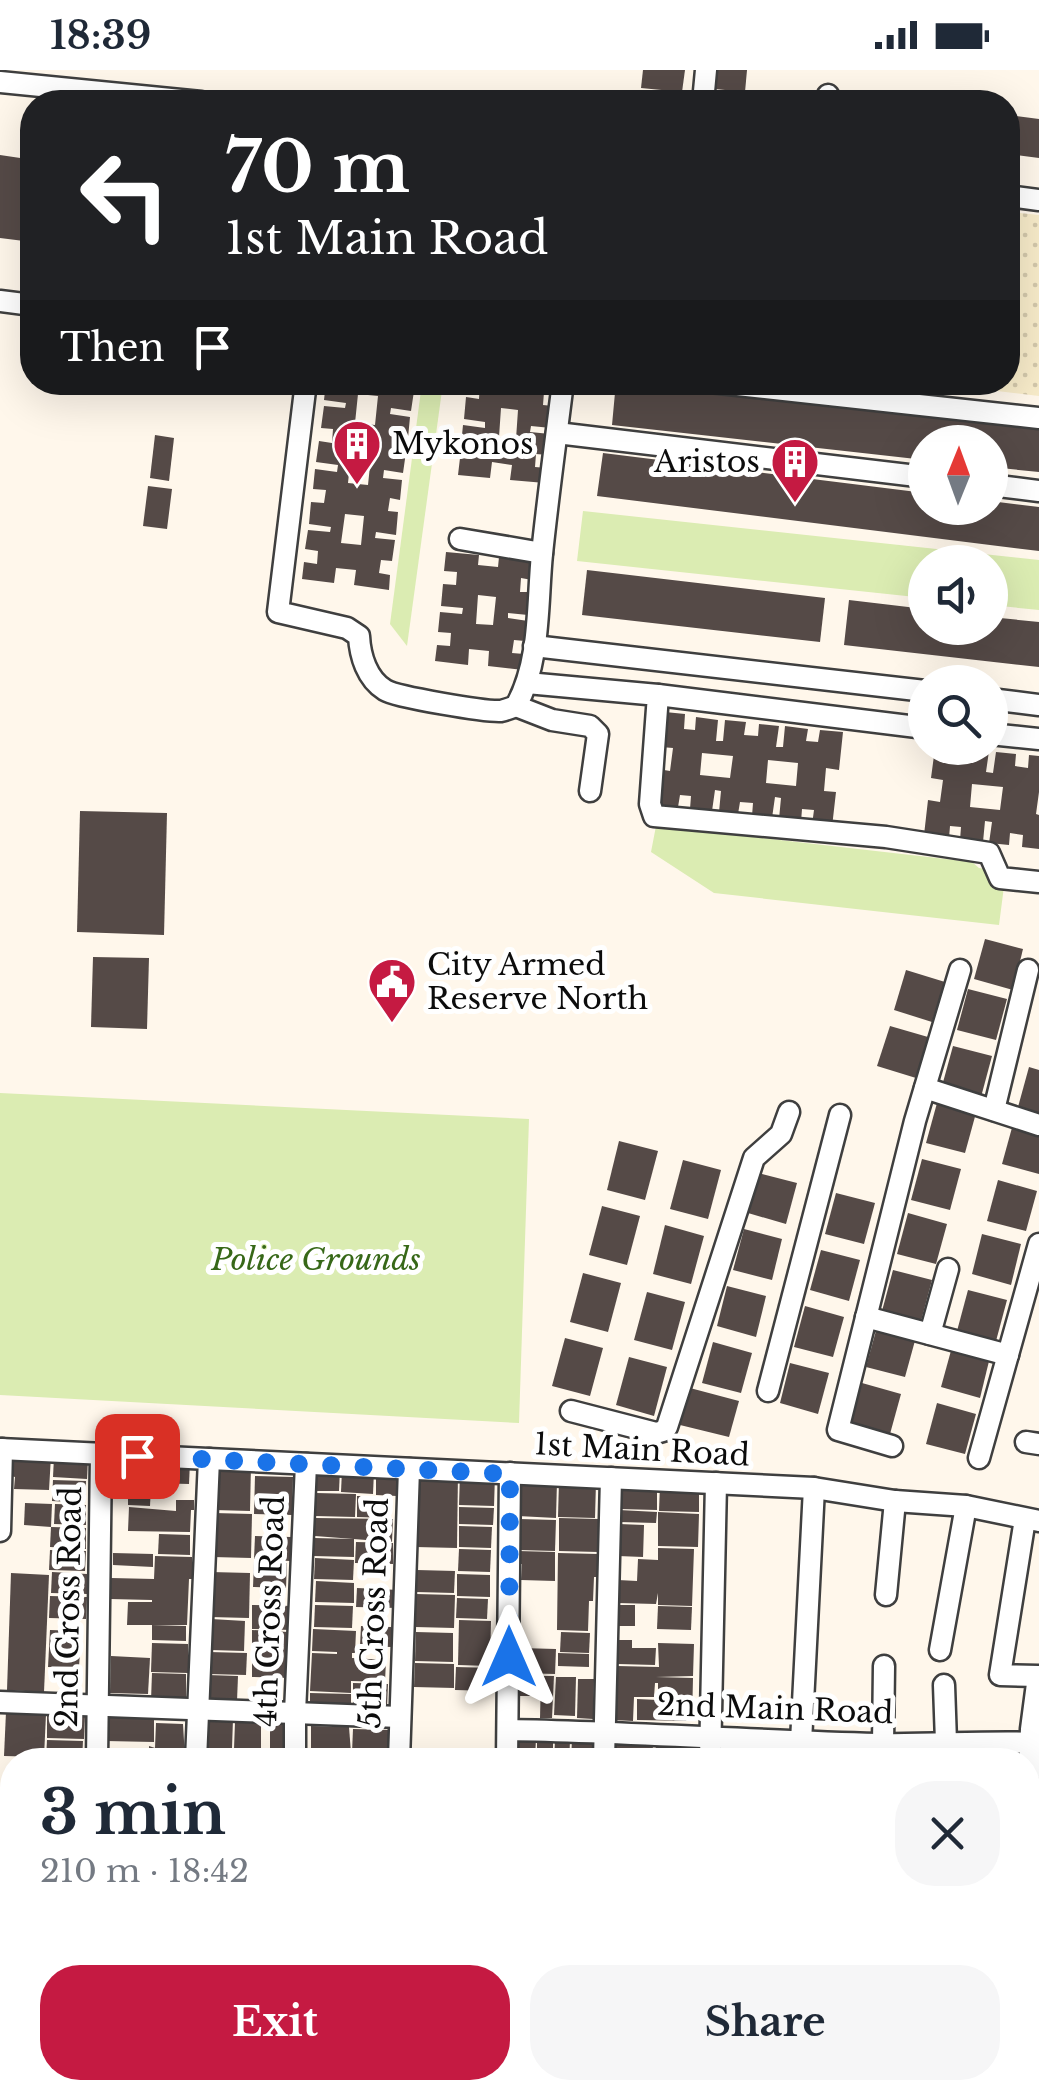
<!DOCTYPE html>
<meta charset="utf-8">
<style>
body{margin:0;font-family:"Libre Baskerville",serif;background:#f6f6f7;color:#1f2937;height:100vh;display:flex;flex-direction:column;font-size:38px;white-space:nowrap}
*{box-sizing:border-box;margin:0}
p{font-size:32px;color:#747a83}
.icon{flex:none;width:55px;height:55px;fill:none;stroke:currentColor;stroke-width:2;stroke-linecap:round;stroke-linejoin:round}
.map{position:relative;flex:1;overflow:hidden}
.drawer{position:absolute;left:0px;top:1678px;width:1040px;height:352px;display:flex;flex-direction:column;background:#fff;border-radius:40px 40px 0 0;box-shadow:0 10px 40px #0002}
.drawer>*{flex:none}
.banner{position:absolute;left:20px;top:20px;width:1000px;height:305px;border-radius:40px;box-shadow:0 10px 40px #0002;background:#202124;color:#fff;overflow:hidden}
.needle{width:65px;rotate:1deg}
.buttons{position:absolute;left:908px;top:355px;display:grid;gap:20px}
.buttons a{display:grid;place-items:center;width:100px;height:100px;border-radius:50%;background:#fff;box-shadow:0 10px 40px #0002;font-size:50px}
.pin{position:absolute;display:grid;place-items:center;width:85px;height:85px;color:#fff;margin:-42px;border-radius:20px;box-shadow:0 5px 15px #0006}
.me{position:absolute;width:110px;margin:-55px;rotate:0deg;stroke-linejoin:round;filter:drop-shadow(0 0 8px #0008)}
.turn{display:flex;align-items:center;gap:35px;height:210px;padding:0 40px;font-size:45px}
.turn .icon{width:130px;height:130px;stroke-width:2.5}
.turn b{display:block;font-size:70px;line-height:85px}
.then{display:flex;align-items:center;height:95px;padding:0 40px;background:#0003;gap:20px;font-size:38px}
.round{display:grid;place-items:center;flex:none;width:105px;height:105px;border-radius:40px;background:#f6f6f7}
.headline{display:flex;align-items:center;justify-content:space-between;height:170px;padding:0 40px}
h1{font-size:60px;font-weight:700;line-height:75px}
.cta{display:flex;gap:20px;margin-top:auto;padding:20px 40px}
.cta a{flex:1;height:115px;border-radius:40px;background:#c51a42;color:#fff;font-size:40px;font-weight:700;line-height:115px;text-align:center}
.cta a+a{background:#f6f6f7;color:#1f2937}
.status{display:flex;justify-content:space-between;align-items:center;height:70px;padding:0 50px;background:#fff;direction:ltr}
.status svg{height:28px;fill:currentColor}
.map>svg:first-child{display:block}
.farmland{fill:url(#farmland-dots)}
.park{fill:#dbecb2}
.building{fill:#554a47;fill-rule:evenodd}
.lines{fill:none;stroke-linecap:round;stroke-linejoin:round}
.street-casing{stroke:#3f3f3f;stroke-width:25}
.street{stroke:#fff;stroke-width:20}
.route{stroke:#1a73e8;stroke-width:18;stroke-dasharray:0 32.4}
.labels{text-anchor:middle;stroke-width:10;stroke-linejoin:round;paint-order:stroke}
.poi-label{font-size:30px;fill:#0c0c0c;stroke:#fff;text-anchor:start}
.park-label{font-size:30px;font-style:italic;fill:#376818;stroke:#fff}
.street-label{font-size:30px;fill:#0c0c0c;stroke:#fff}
</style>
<div class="status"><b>18:39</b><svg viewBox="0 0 49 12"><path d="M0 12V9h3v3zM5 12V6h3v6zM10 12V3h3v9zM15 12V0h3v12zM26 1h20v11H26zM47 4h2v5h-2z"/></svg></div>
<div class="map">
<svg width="1039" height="2029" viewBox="0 0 1039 2029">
<defs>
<pattern id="farmland-dots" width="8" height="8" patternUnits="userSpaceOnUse" patternTransform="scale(2.5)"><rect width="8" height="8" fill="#f7ebc9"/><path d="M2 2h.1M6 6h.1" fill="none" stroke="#d3c8ab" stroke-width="1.8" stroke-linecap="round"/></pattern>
</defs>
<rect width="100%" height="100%" fill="#fff7eb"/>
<path class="farmland" d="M1020,143l19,2v181l-42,-5 1,-8 10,-1v-71z"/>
<g class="park">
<path d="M422,313h21l-36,263 -17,-22z"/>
<path d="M583,441l456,49v50l-49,-5v-43h-65v36l-348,-37z"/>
<path d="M656,756l316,36 7,6 27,3 -7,54 -285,-32 -63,-41z"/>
<path d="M0,1023l529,26 -10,304 -519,-28z"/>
</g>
<g class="building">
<path d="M643,0h42l-3,22 -41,-4z"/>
<path d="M716,0h31l-2,22 -30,-3z"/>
<path d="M715,21l30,3 -1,8h-30z"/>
<path d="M1008,45l31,4v39l-31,-4z"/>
<path d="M30,64h2v108l-32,-4v-83l27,4z"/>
<path d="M326,312h78l-1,8 11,1 -3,20 -20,-3 -1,6 20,3 -2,21 -10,-1 -2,13 10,2 -3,21 -19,-3 -1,8 19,2 -2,20 -10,-2 -2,13 10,1 -2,23 -20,-3 -1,6 20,2 -3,21 -11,-1 -2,13 11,2 -1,15 -35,-5 2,-15 -20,-2 -2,15 -32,-4 2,-17 13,2 1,-13 -13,-2 3,-19 22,2 1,-5 -22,-3 2,-22 13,1 2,-13 -13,-1 2,-20 22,3 1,-7 -22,-3 3,-21 13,2 1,-14 -12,-1 3,-22 21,2 1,-5 -22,-3zM358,324l20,2 -3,29 -20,-2zM351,384l20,2 -3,29 -20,-2zM345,444l19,2 -3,29 -20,-2z"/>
<path d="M480,312h75l-1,11 -10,-1 -1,13 10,1 -2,22 -20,-2 -1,6 20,2 -2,21 -12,-1 -1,13 12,1 -2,15 -35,-3 2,-15 -20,-3 -2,16 -32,-3 2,-17 12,1 2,-13 -13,-1 2,-20 22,3v-6l-21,-3 2,-22 13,2zM501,338l17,2 -2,29 -17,-2z"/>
<path d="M616,312l423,47v43l-49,-5v-25h-65v18l-313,-35z"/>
<path d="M155,365l19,3 -5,43 -19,-3z"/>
<path d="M603,383l322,40v15h65v-7l49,6v44l-442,-55z"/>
<path d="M148,416l24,3 -5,40 -24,-3z"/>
<path d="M446,482l33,3 -1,10 20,2 1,-10 34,3 -1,20 -11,-2 -1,14h10l-2,23 -20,-2v5l20,3 -3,20 -11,-1 -2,13 12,1 -1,16 -35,-4 1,-15 -20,-2 -1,16 -33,-4 2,-16 13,1 1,-13 -13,-1 2,-20 22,2 1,-6 -22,-2 2,-22 13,1 1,-13 -13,-1zM478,525l18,2 -3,28 -17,-1z"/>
<path d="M587,500l238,28 -5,44 -238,-27z"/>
<path d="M849,530l76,9v19h65v-11l49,5v45l-195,-22z"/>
<path d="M665,642l20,2 -1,15 11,1 1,-13 22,3 -2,21h7l2,-21 21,2 -2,13 14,1 1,-12 20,2 -3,21h7l2,-21 23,3 -2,12 12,1 2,-12 23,2 -4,38 -13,-2 -2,23 12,1 -4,35 -20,-2 2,-15 -12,-1 -1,13 -22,-3 2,-21 -6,-1 -3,21 -20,-2 1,-13 -13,-1 -2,12 -19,-2 2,-21 -6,-1 -3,21 -22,-2 1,-13 -11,-1 -2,12 -24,-3 4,-35 12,2 3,-23 -12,-1zM702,683l31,3 -3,22 -30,-3zM768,690l30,3 -2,23 -30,-3z"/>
<path d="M935,678h20l-1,12 11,1 2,-12 22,2 -3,21 7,1 3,-21 20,2 -1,12 13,2 1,-13 10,1v36l-3,22 3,1v34l-17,-2 1,-12 -13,-2 -1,12 -20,-2 3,-21 -7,-1 -2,21 -23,-2 1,-13 -11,-1 -1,12 -25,-3 4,-35 12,2 3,-22 -12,-2zM972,714l31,3 -3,23 -30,-3z"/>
<path d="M80,741l87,2 -3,122 -87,-3z"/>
<path d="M985,869l38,10 -10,41 -39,-11z"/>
<path d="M93,887l56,1 -2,71 -56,-2z"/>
<path d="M906,900l39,12 -13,40 -38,-12z"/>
<path d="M968,919l39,10 -11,41 -39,-10z"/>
<path d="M890,956l38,11 -12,41 -39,-12z"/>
<path d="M953,976l39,10 -11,41 -39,-11z"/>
<path d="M1029,997l10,3v43l-21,-6z"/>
<path d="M937,1033l39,10 -11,40 -39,-10z"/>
<path d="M1013,1054l26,6v44l-37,-10z"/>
<path d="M619,1071l39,10 -13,49 -38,-10z"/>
<path d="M922,1089l39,10 -11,41 -39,-10z"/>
<path d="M683,1090l38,10 -13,49 -38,-10z"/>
<path d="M758,1103l39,10 -11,41 -38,-11z"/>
<path d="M998,1110l39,11 -11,40 -39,-10z"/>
<path d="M836,1123l39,10 -11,41 -39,-10z"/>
<path d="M602,1136l38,10 -13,49 -38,-10z"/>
<path d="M908,1143l39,11 -11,40 -39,-10z"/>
<path d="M665,1155l39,11 -13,48 -38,-10z"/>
<path d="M744,1159l38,10 -10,41 -39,-10z"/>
<path d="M982,1164l39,10 -10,41 -39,-11z"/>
<path d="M821,1180l39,10 -11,41 -39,-11z"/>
<path d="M893,1200l39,10 -11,41 -39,-10z"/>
<path d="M583,1203l38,10 -13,49 -38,-10z"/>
<path d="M727,1216l39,10 -10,41 -39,-11z"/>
<path d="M968,1220l39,10 -11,41 -39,-10z"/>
<path d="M647,1222l38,10 -13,48 -38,-10z"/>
<path d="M805,1236l39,11 -11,40 -39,-10z"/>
<path d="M877,1257l39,10 -11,40 -39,-10z"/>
<path d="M565,1268l38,10 -13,48 -38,-10z"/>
<path d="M713,1272l39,11 -11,40 -39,-10z"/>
<path d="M952,1277l38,10 -10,41 -39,-11z"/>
<path d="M629,1287l38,10 -13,49 -38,-11z"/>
<path d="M790,1293l39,10 -11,41 -38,-11z"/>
<path d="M862,1313l39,11 -11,40 -39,-10z"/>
<path d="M690,1318l49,13 -10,36 -49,-12z"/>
<path d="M937,1333l39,11 -11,40 -39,-10z"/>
<path d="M12,1384l39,2 -2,34 -35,-1 1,-12 -4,-1z"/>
<path d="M54,1387l34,1 -1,21 -34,-2z"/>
<path d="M114,1389l36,1v23l-37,-1z"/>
<path d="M153,1390l37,1 -1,23 -37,-1z"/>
<path d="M216,1393l35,2 -1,46 -36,-1z"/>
<path d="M316,1398l24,1 -1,22h-24z"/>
<path d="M342,1400l32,1 -1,23 -32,-2z"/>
<path d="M376,1401l22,1 -1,24 -21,-1z"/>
<path d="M419,1401l39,1 -1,76 -41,-1z"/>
<path d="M460,1404l35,1 -1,31 -35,-1z"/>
<path d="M255,1406l38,1 -1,38 -38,-1z"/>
<path d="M53,1410l33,1 -1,22 -33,-2z"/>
<path d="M520,1410l37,1 -1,37 -38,-2z"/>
<path d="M559,1411l37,1 -1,36 -37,-1z"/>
<path d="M128,1414l23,1 -1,21 -22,-1z"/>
<path d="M660,1415l39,5v22l-40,-1z"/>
<path d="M620,1416l37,1v23l-38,-1z"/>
<path d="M316,1423l40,1 -1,23 -40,-1z"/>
<path d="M357,1426h15l-1,9 18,1v12l-32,-1z"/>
<path d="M176,1430h18v10h-3l-1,22 -62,-1 1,-24 47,4z"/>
<path d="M25,1433l27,1 -1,23 -27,-2z"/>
<path d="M55,1434l31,1v20l-32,-1z"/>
<path d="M459,1437l35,1 -1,17 -34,-1z"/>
<path d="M619,1440l38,2 -1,11 -37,-1z"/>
<path d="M658,1442l41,2 -1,33 -40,-1z"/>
<path d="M214,1443l38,1 -1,44 -38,-1z"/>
<path d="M315,1448l78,1 -1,23 -77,-6z"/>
<path d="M559,1448l39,1v33l-39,-1z"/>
<path d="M519,1449l37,1 -1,31 -37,-1z"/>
<path d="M619,1454l25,1 -1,32 -25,-1z"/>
<path d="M459,1456l33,1 -1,21 -32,-1z"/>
<path d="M51,1457l35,1v21l-36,-2z"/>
<path d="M159,1464l31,1v20l-32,-1z"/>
<path d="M255,1466l36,1 -1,24 -36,-2z"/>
<path d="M314,1468l40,1v18l-41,-1z"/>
<path d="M356,1472l37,1v21l-38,-1z"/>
<path d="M658,1478l36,1 -2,57 -34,-1v-12l-2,11 -39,-1 1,-23 19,1 1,-22 20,1z"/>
<path d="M459,1479l32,1 -1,22 -32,-1z"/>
<path d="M50,1480l36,1 -1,20 -36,-1z"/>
<path d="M518,1481l37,1v29l-34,-1 1,-16h-4z"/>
<path d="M113,1483l40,1v13l-40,-2z"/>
<path d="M558,1483l40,1v23h-4l-1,24h-4l-1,30 -31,-1z"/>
<path d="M155,1486l37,1v22h-3l-2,46h-60l1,-23h24v-2l-42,-1 1,-21 43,1z"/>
<path d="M315,1488l39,2 -1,20 -39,-1z"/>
<path d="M254,1492l33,1 -1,25 -33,-1z"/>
<path d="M417,1500l38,1 -1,22 -38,-1z"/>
<path d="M52,1502l35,2v20l-36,-1z"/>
<path d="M211,1502l39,1 -1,45 -39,-1z"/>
<path d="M11,1503l38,2 -5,117 -37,-2z"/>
<path d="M457,1504l33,1v22l-33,-1z"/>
<path d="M316,1511l38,2v20l-39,-1z"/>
<path d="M357,1518l42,2 -1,18 -42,-1z"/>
<path d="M416,1524l39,1 -1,33 -39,-1z"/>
<path d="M50,1526l37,1 -1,22 -37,-1z"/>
<path d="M457,1528l31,1 -1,20 -31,-1z"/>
<path d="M252,1535l41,1 -1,24 -40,-1z"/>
<path d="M315,1535l38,1 -1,22 -38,-1z"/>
<path d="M619,1535h16v21h-17z"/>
<path d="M658,1536l34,1 -1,23 -34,-1z"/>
<path d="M211,1549l34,2 -1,30 -34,-1z"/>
<path d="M459,1550l32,1 -1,45 -32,-1z"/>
<path d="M152,1555l34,1v15l-34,-1z"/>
<path d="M361,1556l30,1v20l-31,-1z"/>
<path d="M313,1559l43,2 -1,22h-3v5l34,2 -1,22 -34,-1v12l-41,-2 2,-38 25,1v-2l-25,-1z"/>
<path d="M50,1560l31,1 -2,37 -31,-1z"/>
<path d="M252,1560l36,2 1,46 -37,-1z"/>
<path d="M416,1562l37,1v29l-38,-1z"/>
<path d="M561,1562l29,1 -1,20 -29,-1z"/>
<path d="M619,1570h13v8h24l-1,17 -37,-1z"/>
<path d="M152,1573l36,1v29l-37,-1z"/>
<path d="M658,1573l36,1 -1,32 -37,1 37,1 -1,43 -55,-1v-21l21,1v-17h-3l-1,14h-20l-1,24 -20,-1 4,-54 42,1z"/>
<path d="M520,1578l36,1 -1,25 -36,-1z"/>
<path d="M209,1582l38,1 -1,22 -38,-1z"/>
<path d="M558,1583l31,1v13l-31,-1z"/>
<path d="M111,1586l39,2 -2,36 -38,-1z"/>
<path d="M415,1593l39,1v24l-40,-1z"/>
<path d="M456,1597l36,1v23l-37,-1z"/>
<path d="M152,1603l34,1v27l-35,-1z"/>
<path d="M208,1605l30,1 -1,25 -30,-1z"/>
<path d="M541,1606h13l-2,42h-12z"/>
<path d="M556,1607h20l-1,39 -21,-1z"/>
<path d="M515,1608l23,1v17h-23z"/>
<path d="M578,1609h16l-1,40 -16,-1z"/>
<path d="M353,1613l35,1 -1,24 -34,-1z"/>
<path d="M310,1623l41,1v12l-41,-1z"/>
<path d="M6,1642l40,2 -2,43 -40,-1z"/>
<path d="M47,1645l38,1 -1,23 -37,-1z"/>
<path d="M107,1646l47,1v25l-48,-1z"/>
<path d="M208,1649h25l-1,29h-3v12h-22z"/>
<path d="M235,1652l26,1v27l25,1v9h-55v-11h3z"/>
<path d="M156,1653l27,1 2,34h-36v-12l6,2z"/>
<path d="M270,1653l23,1 -1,25 -22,-1z"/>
<path d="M311,1656l38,1 2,26 -40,-1z"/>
<path d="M353,1659l40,1 -1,24 -40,-1z"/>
<path d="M514,1667l22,1 -1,22h-22z"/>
<path d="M47,1670l36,1 -1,19h-36z"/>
<rect x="537" y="1670" width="16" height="20"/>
<path d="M572,1670l21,1 -1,19h-21z"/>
<path d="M555,1671l15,1 -1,18h-15z"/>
<path d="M614,1674l39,1 -1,15h-38z"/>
<path d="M656,1674l45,2v14h-46z"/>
<path d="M720,1680l43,1 -1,9h-42z"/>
<path d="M4,1743h8v39h-9z"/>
<path d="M2,1830l10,1v22h-11z"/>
<path d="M1,1908h11v24h-12z"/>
<path d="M1,1934h11v34h-12z"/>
<path d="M0,1971l12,1v32l-12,-1z"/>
<path d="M1028,2013l11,2v14h-21l2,-11h8z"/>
<path d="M0,2016l37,2v11h-37z"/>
<rect x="40" y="2018" width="37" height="11"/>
<path d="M111,2018h37v11h-38z"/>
<path d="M150,2018h23v11h-24z"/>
<path d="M201,2018h39l-1,11h-38z"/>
<path d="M244,2018l41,1 -1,10h-41z"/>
<path d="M305,2018l38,2v9h-39z"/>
<path d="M611,2018h37l-1,11h-36z"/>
<path d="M652,2018h37l-1,11h-36z"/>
<path d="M900,2018h47l-2,11 -47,-1z"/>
</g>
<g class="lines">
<g class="street-casing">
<g id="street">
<path d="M0,12l201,20"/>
<path d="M703,32l3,-32"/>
<path d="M827,32l1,-7"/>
<path d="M1008,126l31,4"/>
<path d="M0,231l32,4"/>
<path d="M306,312l-28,230 69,16 12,8c1,20 8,43 26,54 11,7 101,22 116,21 5,-1 10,-3 15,-5 25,-45 21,-102 26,-152 6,-58 14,-115 21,-172"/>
<path d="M710,312l329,36"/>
<path d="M557,363l368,44"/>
<path d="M990,415l49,6"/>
<path d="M460,469l82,14"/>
<path d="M534,576l391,45"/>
<path d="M527,613l131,12 -8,109 4,12 232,21 103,16 11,25 39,4"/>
<path d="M658,625l267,33"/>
<path d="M990,629l49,6"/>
<path d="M516,636l36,14 38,6 8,8 -8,57"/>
<path d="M990,664l49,5"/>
<path d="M925,1018l114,37"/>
<path d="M994,1040l34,-140"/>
<path d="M866,1247l142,38"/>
<path d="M930,1264l18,-65"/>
<path d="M768,1321l72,-276"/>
<path d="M571,1341l85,22 7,-2 4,-4 87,-269 27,-24 8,-22"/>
<path d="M1026,1372l13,2"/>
<path d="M892,1376l-54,-16 77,-309 45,-151"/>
<path d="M0,1379l814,39 81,13 71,5 73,15"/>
<path d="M979,1388l60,-214"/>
<path d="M1025,1449l-25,156 38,1 -7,53 -3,71"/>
<path d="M0,1461l2,-82"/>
<path d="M886,1525l9,-94"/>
<path d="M940,1580l26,-144"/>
<path d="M944,1615l2,57"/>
<path d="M0,1632l400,15"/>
<path d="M508,1660c124,2 246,11 369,14 54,1 108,-3 162,-1"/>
<path d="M801,1672l13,-254"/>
<path d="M883,1674l1,-78"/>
<path d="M97,1690l4,-306"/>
<path d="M196,1690l13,-301"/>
<path d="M295,1690v-47l11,-249"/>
<path d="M399,1690l10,-291"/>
<path d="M507,1690l3,-287"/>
<path d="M604,1690l7,-282"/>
<path d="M710,1690l6,-277"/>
<path d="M1028,1757h11"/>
<path d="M1028,1820h11"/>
<path d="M1028,1876h11"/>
<path d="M0,1898h12"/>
<path d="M1028,1942h11"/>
<path d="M1028,1960h11"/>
<path d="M295,2018v11"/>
<path d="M86,2029l1,-11"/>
<path d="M189,2029v-11"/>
<path d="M395,2029v-11"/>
<path d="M497,2029v-11"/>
<path d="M601,2029v-11"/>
<path d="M704,2029l1,-11"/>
<path d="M780,2029l2,-11"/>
<path d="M891,2029l2,-11"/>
<path d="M1004,2029l2,-11"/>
</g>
</g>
<use href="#street" class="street"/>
</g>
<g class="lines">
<path class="route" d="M137,1386l373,18 -1,183"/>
</g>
<defs>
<g id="building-pin" transform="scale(2.5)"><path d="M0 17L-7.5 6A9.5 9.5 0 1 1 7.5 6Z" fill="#c51a42" stroke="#fff"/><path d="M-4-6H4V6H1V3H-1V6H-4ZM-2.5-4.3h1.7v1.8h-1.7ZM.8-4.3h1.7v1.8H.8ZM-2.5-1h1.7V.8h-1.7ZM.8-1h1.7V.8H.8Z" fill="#fff"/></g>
<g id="civic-pin" transform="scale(2.5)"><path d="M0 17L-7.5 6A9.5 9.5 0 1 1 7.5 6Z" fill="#c51a42" stroke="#fff"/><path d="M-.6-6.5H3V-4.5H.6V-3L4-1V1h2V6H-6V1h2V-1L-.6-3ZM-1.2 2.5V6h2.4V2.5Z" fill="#fff"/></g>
</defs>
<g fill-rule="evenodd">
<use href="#building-pin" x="357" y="374"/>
<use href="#building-pin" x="795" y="392"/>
<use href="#civic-pin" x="392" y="912"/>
</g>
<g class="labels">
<g class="poi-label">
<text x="392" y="384">Mykonos</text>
<text x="760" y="402" text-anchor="end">Aristos</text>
<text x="427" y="905">City Armed<tspan x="427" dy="34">Reserve North</tspan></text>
</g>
<g class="park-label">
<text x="316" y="1200">Police Grounds</text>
</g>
<g class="street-label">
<text transform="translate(642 1380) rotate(3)" y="10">1st Main Road</text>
<text transform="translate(69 1537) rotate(-89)" y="10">2nd Cross Road</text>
<text transform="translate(270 1541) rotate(-88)" y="10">4th Cross Road</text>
<text transform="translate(374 1543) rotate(-88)" y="10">5th Cross Road</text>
<text transform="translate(775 1639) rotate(2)" y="10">2nd Main Road</text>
</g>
</g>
</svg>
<div class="buttons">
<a><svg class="needle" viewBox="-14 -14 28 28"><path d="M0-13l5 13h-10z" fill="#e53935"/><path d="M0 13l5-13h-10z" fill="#747a83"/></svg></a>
<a><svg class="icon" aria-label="sound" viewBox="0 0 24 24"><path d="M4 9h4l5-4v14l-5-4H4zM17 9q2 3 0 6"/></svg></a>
<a><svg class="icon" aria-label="search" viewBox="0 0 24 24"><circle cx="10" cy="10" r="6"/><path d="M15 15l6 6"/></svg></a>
</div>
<div class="pin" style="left:137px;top:1386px;background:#d93025"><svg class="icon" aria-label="arrive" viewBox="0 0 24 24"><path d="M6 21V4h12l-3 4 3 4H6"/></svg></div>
<svg class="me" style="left:509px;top:1587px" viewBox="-20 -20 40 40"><path d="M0-17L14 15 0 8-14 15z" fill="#1a73e8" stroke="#fff" stroke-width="4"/></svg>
<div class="banner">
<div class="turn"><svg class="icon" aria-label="left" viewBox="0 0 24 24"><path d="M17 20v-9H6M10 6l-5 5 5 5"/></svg><div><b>70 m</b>1st Main Road</div></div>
<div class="then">Then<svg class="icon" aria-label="arrive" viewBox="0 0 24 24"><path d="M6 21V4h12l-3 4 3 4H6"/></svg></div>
</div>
<section class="drawer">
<div class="headline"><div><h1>3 min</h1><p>210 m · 18:42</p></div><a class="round"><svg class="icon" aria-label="close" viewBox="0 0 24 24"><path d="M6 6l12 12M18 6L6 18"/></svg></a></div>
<div class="cta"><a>Exit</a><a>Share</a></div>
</section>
</div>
